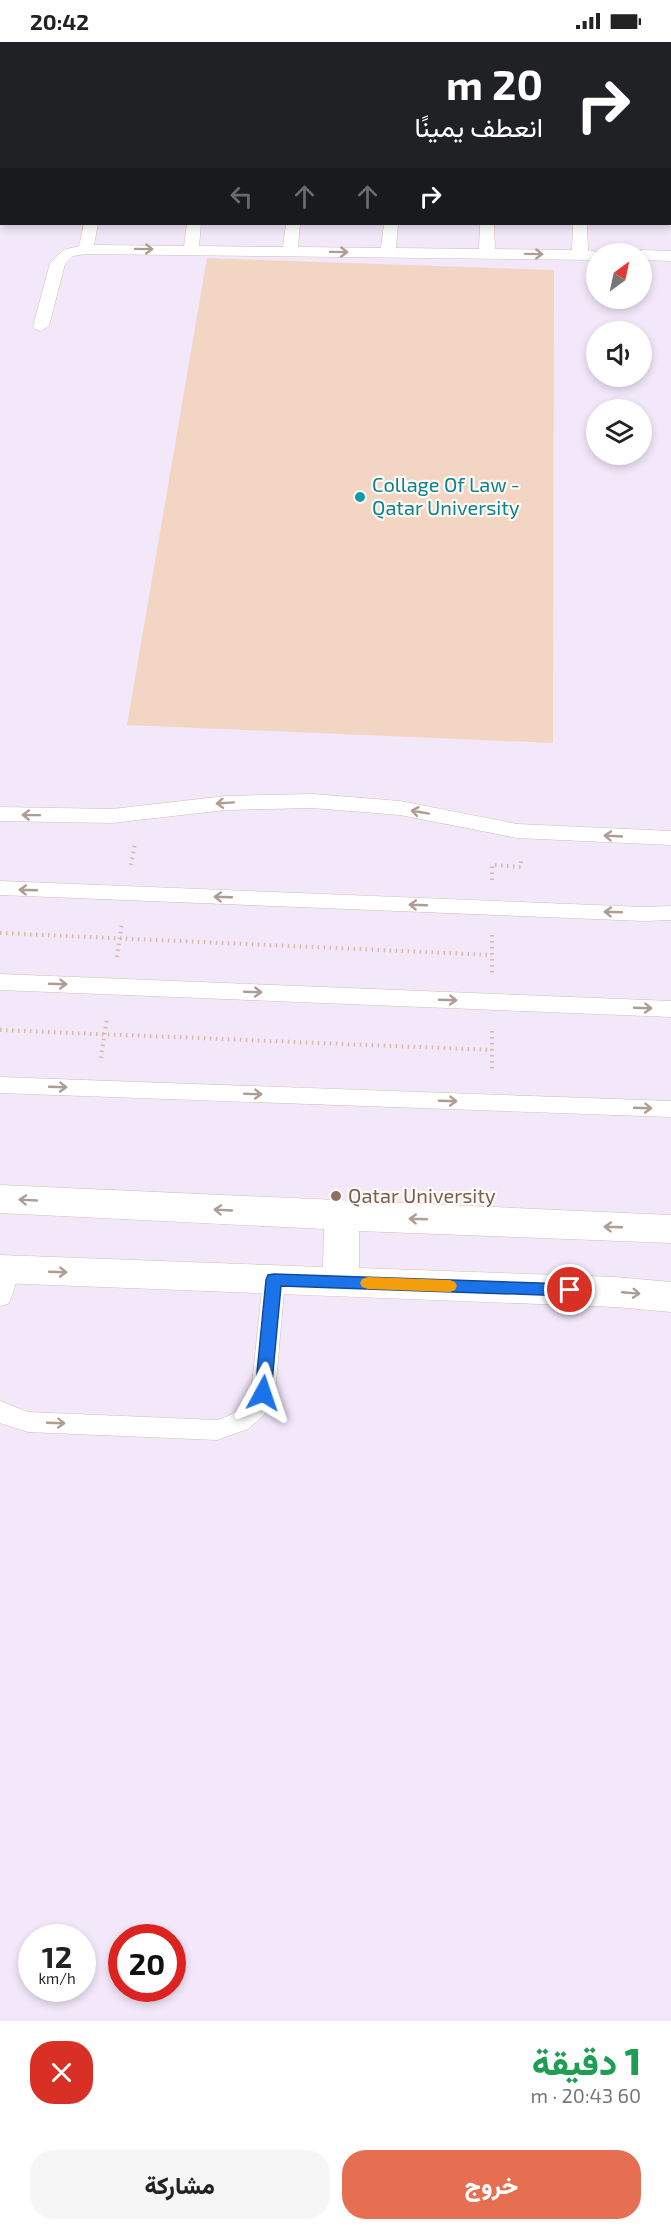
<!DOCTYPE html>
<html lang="ar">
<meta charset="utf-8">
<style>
body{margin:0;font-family:"Exo 2",Vazirmatn,sans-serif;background:#f6f6f6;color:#222;direction:rtl;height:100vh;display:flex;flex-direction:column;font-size:22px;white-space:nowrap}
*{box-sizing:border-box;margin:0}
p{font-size:20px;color:#767676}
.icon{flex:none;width:33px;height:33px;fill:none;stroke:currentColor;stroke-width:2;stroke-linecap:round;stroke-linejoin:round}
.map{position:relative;height:1979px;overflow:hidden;direction:ltr}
.side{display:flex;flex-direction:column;background:#fff;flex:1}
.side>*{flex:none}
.guide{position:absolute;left:0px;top:0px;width:672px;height:183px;box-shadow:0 3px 9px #0003;direction:rtl;background:#202124;color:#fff;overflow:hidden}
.needle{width:39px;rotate:33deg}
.tools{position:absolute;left:586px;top:201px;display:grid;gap:12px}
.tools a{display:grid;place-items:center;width:66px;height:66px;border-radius:50%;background:#fff;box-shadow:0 3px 9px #0003;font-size:30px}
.speed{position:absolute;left:18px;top:1882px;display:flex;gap:12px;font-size:30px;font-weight:700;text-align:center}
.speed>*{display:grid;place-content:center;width:78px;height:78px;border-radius:50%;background:#fff;box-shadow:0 3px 9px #0003;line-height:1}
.speed small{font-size:15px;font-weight:400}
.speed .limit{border:9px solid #d22;background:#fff;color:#111}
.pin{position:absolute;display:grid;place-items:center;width:51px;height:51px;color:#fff;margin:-26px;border:3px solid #fff;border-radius:50%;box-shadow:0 2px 6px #0007}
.me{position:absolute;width:66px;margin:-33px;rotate:5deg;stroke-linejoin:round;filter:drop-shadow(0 0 4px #0008)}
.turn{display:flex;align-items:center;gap:21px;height:126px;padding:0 30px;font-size:27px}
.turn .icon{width:78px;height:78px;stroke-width:2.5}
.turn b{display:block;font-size:42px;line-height:51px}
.lanes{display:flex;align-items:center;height:57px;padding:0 30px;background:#0003;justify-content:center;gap:30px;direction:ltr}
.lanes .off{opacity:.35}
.round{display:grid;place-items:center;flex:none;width:63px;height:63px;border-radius:24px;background:#f6f6f6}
.headline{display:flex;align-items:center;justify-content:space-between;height:102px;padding:0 30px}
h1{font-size:36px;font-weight:800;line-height:45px;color:#1e9e55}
.cta{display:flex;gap:12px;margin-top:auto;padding:12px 30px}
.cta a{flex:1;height:69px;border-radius:24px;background:#e76f51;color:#fff;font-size:24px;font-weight:800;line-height:69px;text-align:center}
.cta a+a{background:#f6f6f6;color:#222}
.status{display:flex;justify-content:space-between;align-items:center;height:42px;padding:0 30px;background:#fff;direction:ltr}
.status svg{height:16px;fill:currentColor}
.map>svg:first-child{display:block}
.education{fill:#f3e8fa;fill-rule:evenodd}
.building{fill:#f3d5c3}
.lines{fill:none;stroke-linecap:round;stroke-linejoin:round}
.service-casing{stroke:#d1beb0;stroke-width:1}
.minor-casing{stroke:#d1beb0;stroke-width:1}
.path{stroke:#d9b8a5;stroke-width:4;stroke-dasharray:1.5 4.5;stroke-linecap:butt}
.service{fill:#fff;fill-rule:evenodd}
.minor{fill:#fff;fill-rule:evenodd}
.oneway{stroke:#af9d94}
.route{fill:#1a73e8;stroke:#114b97;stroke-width:1.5}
.slow{fill:#f59e0b}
.culture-dot{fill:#0f9aa8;stroke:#fffaf3;stroke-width:2}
.education-dot{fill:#8d6e63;stroke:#fffaf3;stroke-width:2}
.labels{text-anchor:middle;stroke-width:4.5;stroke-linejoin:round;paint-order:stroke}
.culture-label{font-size:20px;fill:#0d838f;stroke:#fffaf3;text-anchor:start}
.education-label{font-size:20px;fill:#785e54;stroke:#fffaf3;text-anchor:start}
</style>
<div class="status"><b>20:42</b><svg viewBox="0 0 49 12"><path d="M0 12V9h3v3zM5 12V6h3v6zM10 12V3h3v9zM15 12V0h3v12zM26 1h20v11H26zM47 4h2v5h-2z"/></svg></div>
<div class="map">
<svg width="671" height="1979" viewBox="0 0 671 1979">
<rect width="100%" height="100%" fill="#fdf6ec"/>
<path class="education" d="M0,0h671v1979h-671zM2,2h668v180h-668zM597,212h45v44h-45zM597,290h45v44h-45zM597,368h45v44h-45zM32,1896h50v51h-50zM122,1896h50v51h-50z"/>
<path class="building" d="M207,216l347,12 -1,473 -426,-18z"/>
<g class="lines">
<g class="service-casing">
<g id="service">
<path d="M670,163h1v22l-7,-3h6z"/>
<path d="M84,182h14l-4,21 90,1 3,-22h14l-2,22 84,1 3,-23h14l-2,23 83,1 3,-24h14l-2,24 83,1 1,-25h14l1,25 77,1 1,-26h14l1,26 16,4h-7v6l-511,-6 -13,2 -8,8 -16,62 -8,5 -6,-2 -2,-3 17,-63 13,-13 16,-4z"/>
<path d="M642,208l29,1v10l-29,-1v-6h-7z"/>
<path d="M313,752l87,7 117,23 154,7v14l-154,-7 -117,-23 -87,-7 -87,2 -114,13 -112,-2v-14l112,2 114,-13z"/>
<path d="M0,839l644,26 27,-1v14l-27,1 -644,-26z"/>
<path d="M0,932l671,27v16l-671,-27z"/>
<path d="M0,1035l671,24v16l-671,-24z"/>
<path d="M6,1219l8,3c6,10 0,29 -6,40l-8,2v-43z"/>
<path d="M274,1229l8,2 3,7 -10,113 -11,22 -16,14 -31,11 -189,-8 -28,-9v-22l28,11 189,8c15,-4 27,-12 34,-27l12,-113 3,-7z"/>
</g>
</g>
<g class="minor-casing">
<g id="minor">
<path d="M176,0h73l1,2h-73z"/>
<path d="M662,0h9v10l-1,-8h-9z"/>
<rect x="0" y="3" width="2" height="12"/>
<rect x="670" y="33" width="1" height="14"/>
<path d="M0,1143l671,30v28l-312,-12v37l256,9 56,5v30l-56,-5 -615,-24v-28l323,12 1,-38 -324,-16z"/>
</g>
</g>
<g class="path">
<path d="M131,823l4,-22"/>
<path d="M492,838v-15l29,2v-7"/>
<path d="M0,891l492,22"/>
<path d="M492,893v38"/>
<path d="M117,915l5,-34"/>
<path d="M0,988l492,20"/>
<path d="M492,989v41"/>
<path d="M101,1016l6,-40"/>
</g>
<use href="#service" class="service"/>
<use href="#minor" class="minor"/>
</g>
<defs><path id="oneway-shaft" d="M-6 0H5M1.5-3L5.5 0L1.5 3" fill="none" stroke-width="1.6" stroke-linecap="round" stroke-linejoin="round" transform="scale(1.5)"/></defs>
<g class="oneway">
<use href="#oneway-shaft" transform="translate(144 207) rotate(1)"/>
<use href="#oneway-shaft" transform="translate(339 210) rotate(1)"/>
<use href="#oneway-shaft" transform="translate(534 212) rotate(1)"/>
<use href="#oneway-shaft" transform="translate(225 761) rotate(176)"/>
<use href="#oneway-shaft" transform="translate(420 770) rotate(-170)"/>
<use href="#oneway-shaft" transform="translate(31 773) rotate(-179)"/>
<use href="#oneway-shaft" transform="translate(613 794) rotate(-177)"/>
<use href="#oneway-shaft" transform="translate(28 848) rotate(-178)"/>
<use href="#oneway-shaft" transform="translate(223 855) rotate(-178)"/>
<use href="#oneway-shaft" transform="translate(418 863) rotate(-178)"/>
<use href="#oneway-shaft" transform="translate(613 870) rotate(-178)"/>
<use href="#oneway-shaft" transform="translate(58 942) rotate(2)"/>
<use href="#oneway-shaft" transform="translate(253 950) rotate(2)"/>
<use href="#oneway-shaft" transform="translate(448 958) rotate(2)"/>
<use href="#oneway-shaft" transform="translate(643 966) rotate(2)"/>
<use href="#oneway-shaft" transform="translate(58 1045) rotate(2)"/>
<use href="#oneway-shaft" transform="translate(253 1052) rotate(2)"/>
<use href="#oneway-shaft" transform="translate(448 1059) rotate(2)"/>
<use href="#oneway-shaft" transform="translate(643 1066) rotate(2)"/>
<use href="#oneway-shaft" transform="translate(28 1158) rotate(-177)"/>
<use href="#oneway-shaft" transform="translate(223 1168) rotate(-177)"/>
<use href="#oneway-shaft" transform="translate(418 1177) rotate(-178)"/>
<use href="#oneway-shaft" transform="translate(613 1185) rotate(-178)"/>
<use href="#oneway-shaft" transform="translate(58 1230) rotate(2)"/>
<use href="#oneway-shaft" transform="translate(631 1251) rotate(5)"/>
<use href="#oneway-shaft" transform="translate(56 1381) rotate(2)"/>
</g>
<path class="route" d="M274,1232l296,10 5,2 2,4 -2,4 -5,2 -289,-10 -10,107 -2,5 -6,2 -5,-2 -3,-5 11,-113 2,-5z"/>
<path class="slow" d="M368,1235l82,3 5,2 2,4 -2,4 -5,2 -82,-3 -6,-2 -2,-4 2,-4z"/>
<circle class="culture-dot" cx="360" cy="455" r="6"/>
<circle class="education-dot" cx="336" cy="1154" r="6"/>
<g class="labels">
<g class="culture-label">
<text x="372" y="450">Collage Of Law -<tspan x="372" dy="23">Qatar University</tspan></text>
</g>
<g class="education-label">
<text x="348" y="1161">Qatar University</text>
</g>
</g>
</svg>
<div class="tools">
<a><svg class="needle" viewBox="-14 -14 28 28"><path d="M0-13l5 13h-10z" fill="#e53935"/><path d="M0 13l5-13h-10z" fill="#767676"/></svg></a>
<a><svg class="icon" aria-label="sound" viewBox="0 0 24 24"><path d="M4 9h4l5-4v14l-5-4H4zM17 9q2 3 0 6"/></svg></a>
<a><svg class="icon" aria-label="layers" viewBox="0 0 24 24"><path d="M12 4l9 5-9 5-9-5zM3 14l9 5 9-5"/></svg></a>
</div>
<div class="speed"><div>12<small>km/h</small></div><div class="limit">20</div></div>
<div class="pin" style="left:570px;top:1248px;background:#d93025"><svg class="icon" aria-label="arrive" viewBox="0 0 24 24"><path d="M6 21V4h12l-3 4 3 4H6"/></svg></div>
<svg class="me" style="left:263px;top:1351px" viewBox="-20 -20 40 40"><path d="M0-17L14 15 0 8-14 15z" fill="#1a73e8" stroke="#fff" stroke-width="4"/></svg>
<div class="guide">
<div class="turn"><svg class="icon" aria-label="right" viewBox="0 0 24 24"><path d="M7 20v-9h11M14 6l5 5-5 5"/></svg><div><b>20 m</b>انعطف يمينًا</div></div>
<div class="lanes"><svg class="icon off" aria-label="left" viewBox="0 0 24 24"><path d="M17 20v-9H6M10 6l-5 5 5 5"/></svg><svg class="icon off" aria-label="ahead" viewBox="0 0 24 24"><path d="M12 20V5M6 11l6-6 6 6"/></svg><svg class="icon off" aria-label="ahead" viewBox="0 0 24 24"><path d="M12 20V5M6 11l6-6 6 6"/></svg><svg class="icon" aria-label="right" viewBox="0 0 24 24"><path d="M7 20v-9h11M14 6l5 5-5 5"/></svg></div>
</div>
</div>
<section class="side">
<div class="headline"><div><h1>1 دقيقة</h1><p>60 m · 20:43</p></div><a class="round" style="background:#d93025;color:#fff"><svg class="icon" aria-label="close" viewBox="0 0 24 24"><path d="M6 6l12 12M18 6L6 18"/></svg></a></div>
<div class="cta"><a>خروج</a><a>مشاركة</a></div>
</section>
